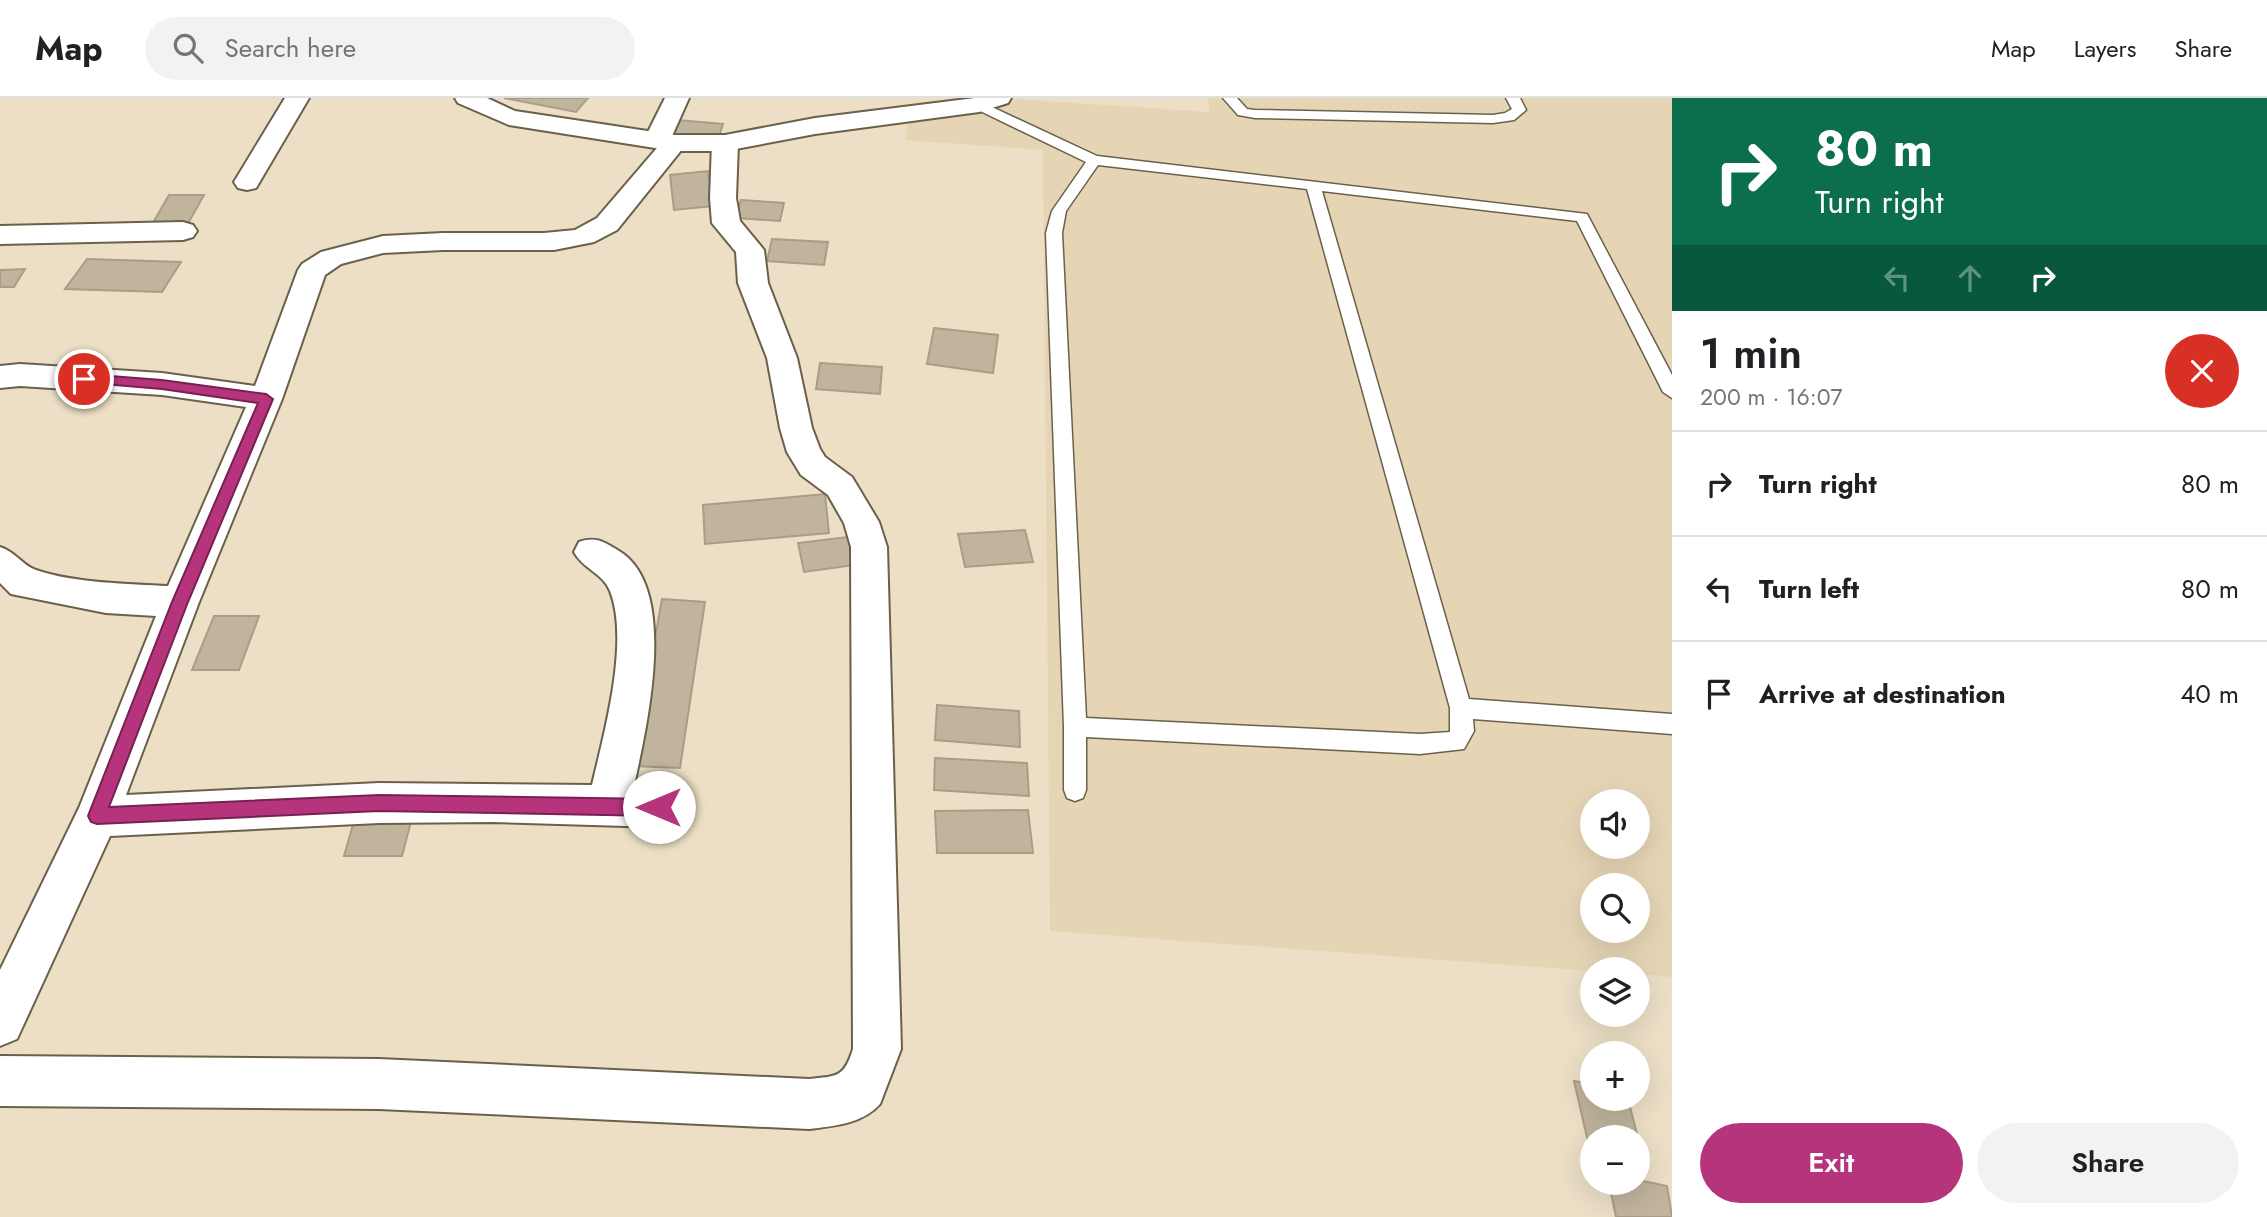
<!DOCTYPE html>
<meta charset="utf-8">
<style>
body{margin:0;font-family:Jost,sans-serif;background:#f2f2f2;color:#202124;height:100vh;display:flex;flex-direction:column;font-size:26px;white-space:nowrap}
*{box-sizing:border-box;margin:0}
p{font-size:23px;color:#757577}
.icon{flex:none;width:38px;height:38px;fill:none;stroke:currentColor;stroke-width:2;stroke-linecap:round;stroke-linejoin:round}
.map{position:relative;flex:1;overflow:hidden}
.drawer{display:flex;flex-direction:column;background:#fff;width:595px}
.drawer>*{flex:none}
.top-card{background:#0b6e4f;color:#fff;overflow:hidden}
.tools{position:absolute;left:1580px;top:691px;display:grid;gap:14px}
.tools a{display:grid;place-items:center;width:70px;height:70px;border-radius:50%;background:#fff;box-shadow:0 7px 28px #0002;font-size:35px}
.pin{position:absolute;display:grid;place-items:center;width:60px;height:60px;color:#fff;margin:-30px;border:4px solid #fff;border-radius:50%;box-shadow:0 2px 7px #0007}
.me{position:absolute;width:77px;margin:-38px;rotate:270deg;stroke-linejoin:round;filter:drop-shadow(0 0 5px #0008)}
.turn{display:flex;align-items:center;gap:24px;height:147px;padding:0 28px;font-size:32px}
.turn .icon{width:91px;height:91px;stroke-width:2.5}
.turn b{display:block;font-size:49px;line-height:60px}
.lanes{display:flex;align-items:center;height:66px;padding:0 28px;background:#0003;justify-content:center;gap:35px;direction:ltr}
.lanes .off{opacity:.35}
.round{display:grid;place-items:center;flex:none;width:74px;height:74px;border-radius:37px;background:#f2f2f2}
.summary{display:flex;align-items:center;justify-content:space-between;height:119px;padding:0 28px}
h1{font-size:42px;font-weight:600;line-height:52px}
.button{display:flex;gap:14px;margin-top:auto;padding:14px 28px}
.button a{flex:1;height:80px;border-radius:42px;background:#b6347c;color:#fff;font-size:28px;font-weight:600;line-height:80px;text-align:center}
.button a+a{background:#f2f2f2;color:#202124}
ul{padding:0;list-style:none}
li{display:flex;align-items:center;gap:21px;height:105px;padding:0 28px;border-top:2px solid #e0e0e0}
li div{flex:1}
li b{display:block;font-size:26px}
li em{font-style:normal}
header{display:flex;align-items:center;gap:42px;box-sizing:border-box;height:98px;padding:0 35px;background:#fff;border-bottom:2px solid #e0e0e0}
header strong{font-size:33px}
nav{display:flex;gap:38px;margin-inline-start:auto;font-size:24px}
.search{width:490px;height:63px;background:#f2f2f2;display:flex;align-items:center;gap:18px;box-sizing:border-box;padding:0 24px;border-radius:38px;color:#757577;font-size:26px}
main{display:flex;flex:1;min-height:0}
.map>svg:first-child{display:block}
.built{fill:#e6d5b5;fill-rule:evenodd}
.building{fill:#c1b49c;stroke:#aa9d86;stroke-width:2}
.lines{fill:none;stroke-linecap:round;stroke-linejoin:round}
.lane-casing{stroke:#6b604a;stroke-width:3}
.street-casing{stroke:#6b604a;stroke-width:4}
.secondary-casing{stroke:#6b604a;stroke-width:4}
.lane{fill:#fff;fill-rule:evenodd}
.street{fill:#fff;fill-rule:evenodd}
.secondary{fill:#fff;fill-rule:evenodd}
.route{fill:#b6347c;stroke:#762251;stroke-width:2}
</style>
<header>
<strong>Map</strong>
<div class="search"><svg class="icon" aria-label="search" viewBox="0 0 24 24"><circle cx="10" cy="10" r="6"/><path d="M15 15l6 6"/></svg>Search here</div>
<nav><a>Map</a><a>Layers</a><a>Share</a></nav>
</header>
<main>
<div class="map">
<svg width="1672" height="1119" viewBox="0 0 1672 1119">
<rect width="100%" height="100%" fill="#ecdfc6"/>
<path class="built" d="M1207,0h465v879l-34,-3v-4l-46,1 -542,-40 -7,-781 -138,-10 5,-29 105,-12 195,13zM1592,704h46v45h-46zM1592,788h46v45h-46z"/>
<g class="building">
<path d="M504,0h84l-12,14z"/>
<path d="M677,22l46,4 -4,13 -47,-3z"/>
<path d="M708,73l5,35 -39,4 -4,-35z"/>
<path d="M169,97h35l-18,32 -36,1z"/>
<path d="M741,102l43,3 -4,18 -44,-3z"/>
<path d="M772,141l56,3 -4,23 -57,-4z"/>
<path d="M87,161l94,3 -19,30 -97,-3z"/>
<path d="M25,171l-11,18h-14v-17z"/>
<path d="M934,230l64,7 -5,38 -66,-9z"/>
<path d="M820,265l62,4 -2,27 -64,-5z"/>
<path d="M825,396l4,39 -124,11 -2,-39z"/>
<path d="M1025,432l8,32 -68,5 -7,-33z"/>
<path d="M855,438l7,28 -58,8 -6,-29z"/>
<path d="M662,501l43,3 -25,166 -48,-2z"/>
<path d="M214,518h45l-20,54h-47z"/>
<path d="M937,607l82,6 1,36 -85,-7z"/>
<path d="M935,660l92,5 2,33 -95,-6z"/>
<path d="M1028,712l5,43h-96l-2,-42z"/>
<path d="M356,716h57l-11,42h-58z"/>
<path d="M1574,983l18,3v15h36l10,39h-46v5l-4,-1z"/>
<path d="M1638,1082l29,6 5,31h-56l-7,-34h29z"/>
</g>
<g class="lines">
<g class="lane-casing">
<g id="lane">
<path d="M1223,0h14l10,11 8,1 238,5 12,-2 7,-4 -6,-11h14l6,12 -12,10 -21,3 -238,-5 -17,-3z"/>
<path d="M979,3l118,55 490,58 85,161v23l-9,-6 -86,-171 -255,-30 147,508 203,15v20l-199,-15 1,12 -10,18 -44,5 -334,-17v53l-3,8 -8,3 -8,-3 -3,-8v-63l-18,-494 6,-22 34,-49 -112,-54 -2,-3zM1098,67l209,24 143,519v24l-30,2 -334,-16 -24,-485 4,-22z"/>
</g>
</g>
<g class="street-casing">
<g id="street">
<path d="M285,0h24l-53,90 -9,2 -9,-2 -4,-6z"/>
<path d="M665,0h24l-17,38 11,2 4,5 -70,87 -23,12 -40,8h-111l-60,3 -42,11 -16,11 -43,124 -83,203 -73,193 253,-12 213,2c12,-51 38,-144 18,-194 -7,-18 -27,-22 -36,-39l5,-10c17,-6 25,0 40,9 61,37 27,178 15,235l25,1 15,6 6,14 -6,14 -15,6 -166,-5 -114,1 -269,13 -93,203 -17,7v-76l79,-162 77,-192 -50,-3 -95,-19 -11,-11v-36c16,5 23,19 36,23 37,13 94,14 132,16l78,-179 -84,-12 -142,-9 -20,2v-22l20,-2 142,9 93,13 43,-116 4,-6 19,-12 62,-16 60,-3h101l31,-3 22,-12 60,-70 -9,-3 -4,-5z"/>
<path d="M725,37l9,3 4,5 -2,55 4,23 24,29 4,33 29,75 15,70 8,21 5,8 27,20 27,45 8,25 14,502 -21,55c-18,20 -46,22 -71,25l-430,-20 -379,-3v-50l379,3 430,20c28,-3 35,-1 44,-30l-2,-502 -7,-24 -16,-28 -27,-20 -14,-23 -7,-24 -13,-70 -29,-75 -2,-31 -24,-29 -2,-25 2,-55 4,-5z"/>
<path d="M183,124l10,3 4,6 -4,6 -10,3 -183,4v-18z"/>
</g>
</g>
<g class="secondary-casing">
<path id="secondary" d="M455,0h32l28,13 159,24h51l90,-17 160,-20h36l-3,5 -29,9 -164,22 -90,17h-51l-165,-26 -51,-22z"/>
</g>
<use href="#lane" class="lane"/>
<use href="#street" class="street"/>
<use href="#secondary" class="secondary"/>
</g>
<path class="route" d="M84,276l78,6 104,14 7,5 -85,203 -79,205 270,-12 280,4 7,2 2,6 -2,6 -7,3 -280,-5 -282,13 -6,-2 -3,-6 84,-214 86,-199 -96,-14 -82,-7 -2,-3z"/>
</svg>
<div class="tools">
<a><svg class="icon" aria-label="sound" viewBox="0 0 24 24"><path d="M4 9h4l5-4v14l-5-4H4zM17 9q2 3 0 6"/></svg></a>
<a><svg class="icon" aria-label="search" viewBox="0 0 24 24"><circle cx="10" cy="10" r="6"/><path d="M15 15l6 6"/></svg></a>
<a><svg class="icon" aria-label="layers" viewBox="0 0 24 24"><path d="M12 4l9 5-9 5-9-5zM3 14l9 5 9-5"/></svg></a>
<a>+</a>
<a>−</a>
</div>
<div class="pin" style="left:84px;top:281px;background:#d93025"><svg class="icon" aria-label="arrive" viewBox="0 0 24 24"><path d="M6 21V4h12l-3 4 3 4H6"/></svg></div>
<svg class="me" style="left:659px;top:709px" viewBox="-20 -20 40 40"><circle r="19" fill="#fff"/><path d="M0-13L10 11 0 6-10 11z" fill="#b6347c"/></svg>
</div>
<section class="drawer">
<div class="top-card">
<div class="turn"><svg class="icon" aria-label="right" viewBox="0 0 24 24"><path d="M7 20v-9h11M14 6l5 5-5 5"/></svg><div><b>80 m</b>Turn right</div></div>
<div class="lanes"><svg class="icon off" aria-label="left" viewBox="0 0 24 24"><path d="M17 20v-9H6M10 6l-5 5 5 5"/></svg><svg class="icon off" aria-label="ahead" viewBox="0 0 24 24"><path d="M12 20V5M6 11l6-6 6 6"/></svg><svg class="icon" aria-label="right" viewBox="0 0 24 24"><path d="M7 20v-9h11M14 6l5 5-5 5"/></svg></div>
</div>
<div class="summary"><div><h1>1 min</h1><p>200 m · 16:07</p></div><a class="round" style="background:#d93025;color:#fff"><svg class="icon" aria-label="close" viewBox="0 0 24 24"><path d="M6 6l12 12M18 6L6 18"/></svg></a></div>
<ul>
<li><svg class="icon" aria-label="right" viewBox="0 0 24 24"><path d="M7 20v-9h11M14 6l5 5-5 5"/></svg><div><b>Turn right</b></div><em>80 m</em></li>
<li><svg class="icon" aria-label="left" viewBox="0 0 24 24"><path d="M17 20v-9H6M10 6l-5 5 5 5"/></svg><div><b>Turn left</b></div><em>80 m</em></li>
<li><svg class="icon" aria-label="arrive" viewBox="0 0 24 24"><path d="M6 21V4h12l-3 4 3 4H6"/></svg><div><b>Arrive at destination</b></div><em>40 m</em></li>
</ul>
<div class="button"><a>Exit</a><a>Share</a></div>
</section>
</main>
